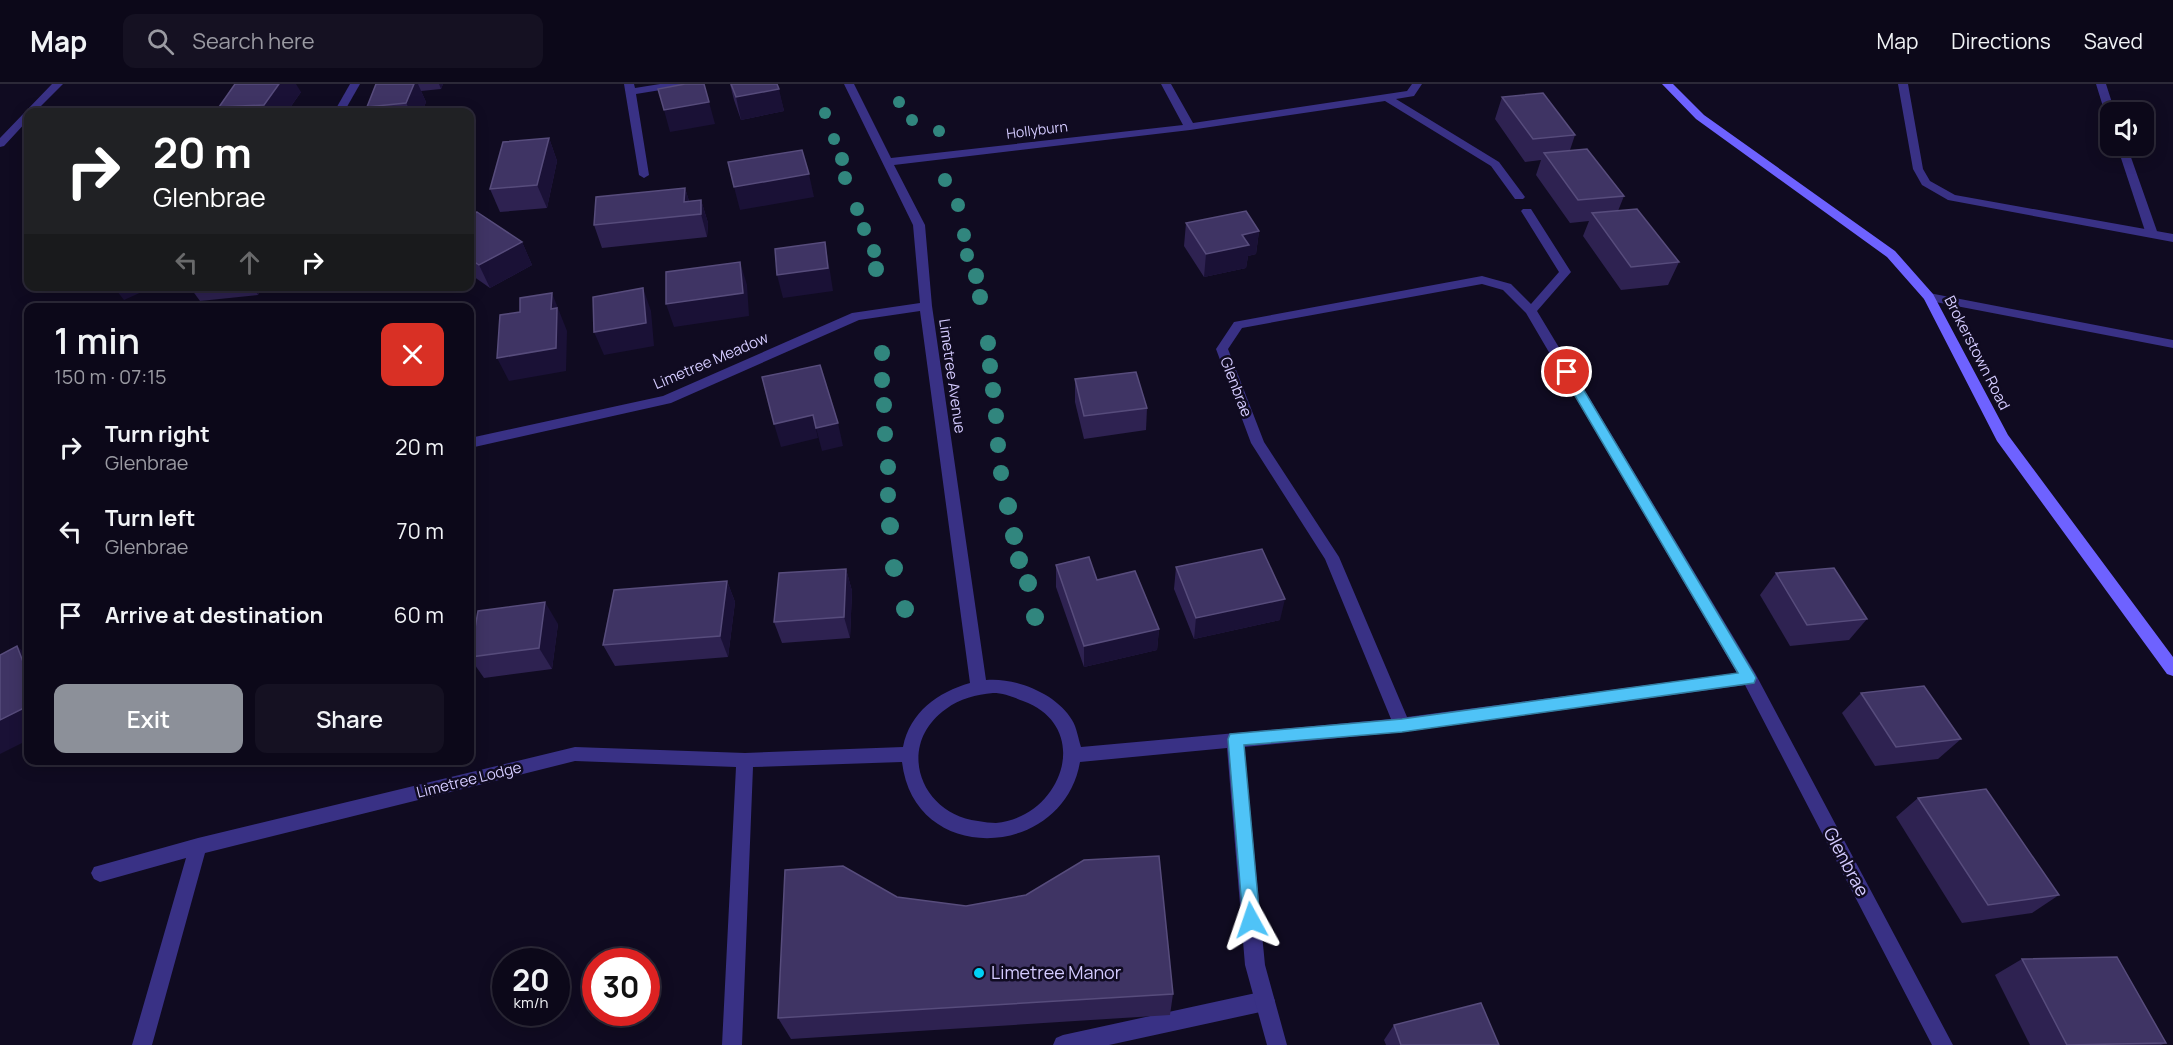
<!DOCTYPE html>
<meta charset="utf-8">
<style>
body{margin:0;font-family:Manrope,sans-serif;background:#151122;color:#f1f3f6;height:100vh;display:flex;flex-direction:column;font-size:22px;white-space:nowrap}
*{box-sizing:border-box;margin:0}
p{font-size:20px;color:#9a9aa2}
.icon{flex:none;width:33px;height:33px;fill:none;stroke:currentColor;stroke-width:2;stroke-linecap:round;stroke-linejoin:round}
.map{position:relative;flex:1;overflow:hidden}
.side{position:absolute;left:24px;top:219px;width:450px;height:462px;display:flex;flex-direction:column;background:#0c0819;border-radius:12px;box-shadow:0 3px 15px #0003,0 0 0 2px #2c2938}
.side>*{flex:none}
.top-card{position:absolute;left:24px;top:24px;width:450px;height:183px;border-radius:12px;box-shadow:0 3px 15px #0003,0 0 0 2px #2c2938;background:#202124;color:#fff;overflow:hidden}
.fabs{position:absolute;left:2100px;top:18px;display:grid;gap:12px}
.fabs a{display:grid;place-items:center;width:54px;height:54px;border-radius:12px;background:#0c0819;box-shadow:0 3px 15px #0003,0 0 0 2px #2c2938;font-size:30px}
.speed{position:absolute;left:492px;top:864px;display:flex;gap:12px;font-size:30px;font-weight:700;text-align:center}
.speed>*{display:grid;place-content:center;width:78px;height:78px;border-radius:50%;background:#0c0819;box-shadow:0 3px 15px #0003,0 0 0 2px #2c2938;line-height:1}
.speed small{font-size:15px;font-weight:400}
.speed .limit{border:9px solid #d22;background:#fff;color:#111}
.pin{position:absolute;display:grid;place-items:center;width:51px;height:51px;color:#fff;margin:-26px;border:3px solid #fff;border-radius:50%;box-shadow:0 2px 6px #0007}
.me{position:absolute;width:66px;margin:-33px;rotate:355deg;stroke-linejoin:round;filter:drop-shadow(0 0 4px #0008)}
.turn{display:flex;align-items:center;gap:21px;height:126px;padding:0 30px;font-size:27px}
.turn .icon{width:78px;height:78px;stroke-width:2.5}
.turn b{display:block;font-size:42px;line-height:51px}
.lanes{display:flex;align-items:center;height:57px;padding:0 30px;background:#0003;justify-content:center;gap:30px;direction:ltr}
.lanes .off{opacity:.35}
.round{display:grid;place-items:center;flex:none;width:63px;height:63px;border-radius:12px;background:#151122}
.summary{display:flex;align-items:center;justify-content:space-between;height:102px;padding:0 30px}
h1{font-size:36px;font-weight:600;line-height:45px}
.primary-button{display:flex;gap:12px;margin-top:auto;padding:12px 30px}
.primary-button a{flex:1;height:69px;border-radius:12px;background:#8c9099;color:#fff;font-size:24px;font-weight:600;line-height:69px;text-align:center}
.primary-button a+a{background:#151122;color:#f1f3f6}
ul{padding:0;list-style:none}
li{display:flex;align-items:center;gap:18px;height:84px;padding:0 30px}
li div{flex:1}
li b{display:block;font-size:22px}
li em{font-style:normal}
header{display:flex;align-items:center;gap:36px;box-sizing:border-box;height:84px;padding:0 30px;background:#0c0819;border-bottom:2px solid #2c2938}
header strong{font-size:28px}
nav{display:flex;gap:33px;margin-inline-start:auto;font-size:21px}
.search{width:420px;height:54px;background:#151122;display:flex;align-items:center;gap:15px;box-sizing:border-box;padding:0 21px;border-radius:12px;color:#9a9aa2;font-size:22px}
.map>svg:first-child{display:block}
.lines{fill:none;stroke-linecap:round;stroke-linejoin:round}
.lane{fill:#393185;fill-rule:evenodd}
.street{fill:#393185;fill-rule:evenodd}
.secondary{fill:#6e62ff;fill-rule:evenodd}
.tree{fill:#31867e}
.wall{fill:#2e2251}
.shaded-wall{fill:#1a1136}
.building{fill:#3f3464;stroke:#574c7c;stroke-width:1.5}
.route{fill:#4fc3f7;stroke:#337fa1;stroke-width:1.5}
.poi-dot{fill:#00d1f6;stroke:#100b21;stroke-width:2}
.labels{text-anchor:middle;stroke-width:5;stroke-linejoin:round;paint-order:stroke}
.far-street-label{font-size:14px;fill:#d4cbff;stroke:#100b21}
.street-label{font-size:15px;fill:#d4cbff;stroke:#100b21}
.near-street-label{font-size:18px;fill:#d4cbff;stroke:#100b21}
.near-poi-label{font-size:18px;fill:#d4cbff;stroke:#100b21;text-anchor:start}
</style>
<header>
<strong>Map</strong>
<div class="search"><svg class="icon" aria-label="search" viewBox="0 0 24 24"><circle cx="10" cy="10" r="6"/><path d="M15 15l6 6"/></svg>Search here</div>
<nav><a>Map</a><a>Directions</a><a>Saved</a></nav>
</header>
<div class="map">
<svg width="2173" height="961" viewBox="0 0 2173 961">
<rect width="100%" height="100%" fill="#100b21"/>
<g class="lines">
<g class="lane">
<path d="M2096,0h10l9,28h-5v4l-5,-3z"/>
<path d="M2117,62h10l31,88 -2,2h-8l-2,-2z"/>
<path d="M1929,209l244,47v8l-248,-48 -2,-3z"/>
<path d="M1265,907l7,3 3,7 -3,7 -7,3 -156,34h-56l3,-7 7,-3z"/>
</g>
<g class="street">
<path d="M52,0h11l-28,28h-7v8l-24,26 -4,1v-9z"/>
<path d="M350,0h10l-16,28h-10z"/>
<path d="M624,0h10l1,4 25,-4h24l-5,3 -43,7 13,81 -5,3 -5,-3z"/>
<path d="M844,0h10l37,74 292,-33 -22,-41h10l22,39 214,-32 5,-7h10l-8,12 -18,3 103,63 26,35 -2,2h-8l-24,-33 -106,-65 -195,29 -296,35 31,60 7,81 54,374c29,-3 71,14 86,40 5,8 6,18 9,27l310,-28 -66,-160 -74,-116 -35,-94 18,-27 248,-46 29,8 20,20 28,-32 -38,-61 2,-2h8l40,63 -34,39 218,362 198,372h-21l-187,-360 -343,47 -158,15 21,218 22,80h-20l-22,-80 -18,-217 -147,14c-17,98 -166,105 -178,0l-149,5 -11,278h-20l14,-278 -161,-6 -370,92 -53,192h-20l54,-187 -86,24 -6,-3 -3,-6 3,-6 104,-29 377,-91 170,6 158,-6c7,-35 35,-55 67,-64l-50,-372 -61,9 -188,83 -201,45v-10l193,-42 189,-83 68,-10 -7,-78zM1482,200l21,6 23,23 211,360 -330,44 -68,-160 -75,-115 -36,-93 14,-21zM993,609c11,0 20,4 30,8 71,26 39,116 -27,122 -5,0 -12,-1 -18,-2 -58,-7 -83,-76 -32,-112 14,-11 30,-14 47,-16z"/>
<path d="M1898,0h10l15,85 7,12 25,14 218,39v8l-225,-42 -26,-15 -9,-16z"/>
</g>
<path class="secondary" d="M1662,0h11l31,31 191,136 38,43 75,141 165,222v19l-6,-2 -170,-233 -73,-142 -37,-42 -191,-138z"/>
</g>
<g class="tree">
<circle cx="899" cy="18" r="6"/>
<circle cx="825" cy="29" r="6"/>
<circle cx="912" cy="36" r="6"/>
<circle cx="939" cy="47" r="6"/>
<circle cx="834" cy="55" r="6"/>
<circle cx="842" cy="75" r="7"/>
<circle cx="845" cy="94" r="7"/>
<circle cx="945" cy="96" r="7"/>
<circle cx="958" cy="121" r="7"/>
<circle cx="857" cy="125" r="7"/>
<circle cx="864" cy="145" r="7"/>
<circle cx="964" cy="151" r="7"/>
<circle cx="874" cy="167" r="7"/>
<circle cx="967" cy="171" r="7"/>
<circle cx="876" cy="185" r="8"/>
<circle cx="976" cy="192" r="8"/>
<circle cx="980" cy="213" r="8"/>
<circle cx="988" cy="259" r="8"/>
<circle cx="882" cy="269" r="8"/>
<circle cx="990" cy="282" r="8"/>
<circle cx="882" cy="296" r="8"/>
<circle cx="993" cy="306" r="8"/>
<circle cx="884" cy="321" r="8"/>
<circle cx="996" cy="332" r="8"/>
<circle cx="885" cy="350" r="8"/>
<circle cx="998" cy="361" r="8"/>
<circle cx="888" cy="383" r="8"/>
<circle cx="1001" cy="389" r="8"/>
<circle cx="888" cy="411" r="8"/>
<circle cx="1008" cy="422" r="9"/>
<circle cx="890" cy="442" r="9"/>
<circle cx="1014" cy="452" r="9"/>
<circle cx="1019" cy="476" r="9"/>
<circle cx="894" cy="484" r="9"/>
<circle cx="1028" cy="499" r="9"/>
<circle cx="905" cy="525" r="9"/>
<circle cx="1035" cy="533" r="9"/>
</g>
<g class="wall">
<path d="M376,0h67l-2,5 -20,2 5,11 -4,10h-52l-3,-5z"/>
<path d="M730,0h47l7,27 -43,9 -7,-20z"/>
<path d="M301,8l-14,20h-64l-4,-5z"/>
<path d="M1502,13l73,38 -5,15 54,46 -6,15 61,51 -11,23 -47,5 -38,-54 6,-15 -19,2 -34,-48 5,-15 -16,2 -30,-43z"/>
<path d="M549,54l8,23 -10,47 -47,4 -10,-23z"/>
<path d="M685,104l4,13 12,-1 7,23 -1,14 -105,11 -8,-23z"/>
<path d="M470,132l52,26 10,23 -42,23 -20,-14z"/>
<path d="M1186,139l73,8 -3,23 -8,2 -2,12 -42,9 -20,-31z"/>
<path d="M189,202h73l-4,9 -58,6z"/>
<path d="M1075,295l72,29 -1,22 -62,9 -9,-37z"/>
<path d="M1056,481l103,64 -2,21 -73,17 -28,-80z"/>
<path d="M1176,483l104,53 -86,19 -20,-50z"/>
<path d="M846,485l6,22 -2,47 -68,5 -8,-21z"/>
<path d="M1776,489l91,46 -18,21 -59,6 -30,-51z"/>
<path d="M727,497l8,21 -7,55 -113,9 -12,-21z"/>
<path d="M558,540l-6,45 -68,9 -14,-20z"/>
<path d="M1861,609l100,46 -23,20 -63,7 -33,-53z"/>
<path d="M1918,714l141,97 -27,18 -70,10 -66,-106z"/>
<path d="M897,813l276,97 -3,21 -379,24 -13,-21z"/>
<path d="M2022,875l144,84 -5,2h-131l-35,-70z"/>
<path d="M1394,941l105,20h-113l-2,-5z"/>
</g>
<g class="shaded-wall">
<path d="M279,0h17l5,8 -14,20h-18l-5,-7z"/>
<path d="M414,0h4l8,18 -4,10h-11l-5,-9z"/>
<path d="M439,0h4l-2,5z"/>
<path d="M779,5l5,22 -43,9 -5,-23z"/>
<path d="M709,18l6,22 -45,8 -6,-22z"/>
<path d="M549,54l8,23 -10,47 -10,-23z"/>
<path d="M809,90l5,23 -74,13 -6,-23z"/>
<path d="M685,104l7,23 -8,-9z"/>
<path d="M701,116l7,23 -1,14 -6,-23z"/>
<path d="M1259,147l-3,23 -8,2 -2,12 -42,9 2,-23 36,-19z"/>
<path d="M522,158l10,23 -42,23 -11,-23z"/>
<path d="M825,158l4,23 4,26 -50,7 -6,-23z"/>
<path d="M740,178l7,23 2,31 -75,11 -8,-23z"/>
<path d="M113,202h42l-31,14z"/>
<path d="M253,202h9l-4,9z"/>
<path d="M643,204l8,23 3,35 -50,9 -10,-23z"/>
<path d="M552,209l15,38 -1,40 -57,10 -12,-23 54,-49z"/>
<path d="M813,331l5,23 -37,9 -7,-23z"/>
<path d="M838,339l5,23 -21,5 -6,-23z"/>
<path d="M846,485l6,22 -2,47 -6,-21z"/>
<path d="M727,497l8,21 -7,55 -8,-21z"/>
<path d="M1285,515l-5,21 -86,19 2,-21z"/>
<path d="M545,518l13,22 -6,45 -13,-21z"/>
<path d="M1159,545l-2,21 -73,17v-21z"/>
<path d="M17,562l11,10v19z"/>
<path d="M28,622v34l-28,14v-34z"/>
</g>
<g class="building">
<path d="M235,0h44l-15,21 -45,2z"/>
<path d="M376,0h38l-8,19 -39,4z"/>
<path d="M685,0h19l5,18 -45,8 -6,-21z"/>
<path d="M731,0h46l2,5 -43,8z"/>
<path d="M1543,9l32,42 -42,4 -31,-42z"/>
<path d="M549,54l-12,47 -47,4 13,-47z"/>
<path d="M1587,65l37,47 -46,4 -34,-47z"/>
<path d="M802,66l7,24 -75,13 -6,-25z"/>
<path d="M685,104l-1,14 17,-2v14l-107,11 2,-28z"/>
<path d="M1637,125l42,53 -48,5 -39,-54z"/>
<path d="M1246,127l13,20 -17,4 7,10 -43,9 -20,-31z"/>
<path d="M477,128l45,30 -43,23 -9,-6v-43z"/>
<path d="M825,158l3,26 -51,7 -2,-26z"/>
<path d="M740,178l3,31 -77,11v-32z"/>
<path d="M643,204l3,35 -52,9 -1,-35z"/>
<path d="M552,209l-1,16 6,-1 -1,40 -59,10 3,-43 20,-3v-14z"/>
<path d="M820,281l18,58 -22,5 -3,-13 -39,9 -12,-47z"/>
<path d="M1136,288l11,36 -63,8 -9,-37z"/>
<path d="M1262,465l23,50 -89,19 -20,-51z"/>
<path d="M1089,473l8,23 38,-9 24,58 -75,17 -28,-81z"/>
<path d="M1834,484l33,51 -60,6 -31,-52z"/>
<path d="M846,485l-2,48 -70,5 5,-49z"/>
<path d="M727,497l-7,55 -117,9 11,-55z"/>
<path d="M545,518l-6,46 -69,9 8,-46z"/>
<path d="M17,562l11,29v31l-28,14v-65z"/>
<path d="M1924,602l37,53 -65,8 -35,-54z"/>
<path d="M1986,705l73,106 -71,10 -70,-107z"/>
<path d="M1159,772l14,138 -395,24 7,-148 58,-4 54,31 69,9 60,-11 58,-35z"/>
<path d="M2117,873l49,86 -99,2 -45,-86z"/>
<path d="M1481,919l18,42h-98l-7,-20z"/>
</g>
<path class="route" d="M1567,284l6,4 181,302 2,4 -2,5 -352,49 -158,13 16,175 -3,5 -6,3 -6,-3 -2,-5 -15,-181 2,-5 172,-15 336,-46 -177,-301z"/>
<circle class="poi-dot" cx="979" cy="889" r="6"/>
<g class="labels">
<g class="far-street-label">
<text transform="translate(1037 46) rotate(-7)" y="5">Hollyburn</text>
</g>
<g class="street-label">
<text transform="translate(1977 269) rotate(63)" y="5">Brokerstown Road</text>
<text transform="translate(711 277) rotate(-23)" y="5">Limetree Meadow</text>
<text transform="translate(952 292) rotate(82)" y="5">Limetree Avenue</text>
<text transform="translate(1236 303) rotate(69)" y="5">Glenbrae</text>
<text transform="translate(469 696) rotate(-14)" y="5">Limetree Lodge</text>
</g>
<g class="near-street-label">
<text transform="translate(1846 778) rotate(62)" y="6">Glenbrae</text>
</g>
<g class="near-poi-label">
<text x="991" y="895">Limetree Manor</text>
</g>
</g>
</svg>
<div class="fabs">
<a><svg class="icon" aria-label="sound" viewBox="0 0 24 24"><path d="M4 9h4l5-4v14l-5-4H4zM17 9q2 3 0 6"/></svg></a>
</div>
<div class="speed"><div>20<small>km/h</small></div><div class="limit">30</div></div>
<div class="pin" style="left:1567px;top:288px;background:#d93025"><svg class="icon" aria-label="arrive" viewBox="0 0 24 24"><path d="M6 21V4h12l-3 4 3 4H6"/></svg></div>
<svg class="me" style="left:1251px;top:836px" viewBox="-20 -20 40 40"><path d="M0-17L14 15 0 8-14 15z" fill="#4fc3f7" stroke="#fff" stroke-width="4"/></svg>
<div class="top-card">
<div class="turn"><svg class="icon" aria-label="right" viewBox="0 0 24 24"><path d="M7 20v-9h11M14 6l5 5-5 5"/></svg><div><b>20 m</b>Glenbrae</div></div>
<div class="lanes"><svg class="icon off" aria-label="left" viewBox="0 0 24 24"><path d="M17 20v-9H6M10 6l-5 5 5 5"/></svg><svg class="icon off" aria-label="ahead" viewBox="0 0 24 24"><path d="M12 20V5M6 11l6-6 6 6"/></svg><svg class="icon" aria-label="right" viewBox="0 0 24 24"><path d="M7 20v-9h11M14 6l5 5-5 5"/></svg></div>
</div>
<section class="side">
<div class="summary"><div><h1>1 min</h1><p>150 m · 07:15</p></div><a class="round" style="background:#d93025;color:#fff"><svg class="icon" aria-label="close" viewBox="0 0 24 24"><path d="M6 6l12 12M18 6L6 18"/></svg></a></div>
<ul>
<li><svg class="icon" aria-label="right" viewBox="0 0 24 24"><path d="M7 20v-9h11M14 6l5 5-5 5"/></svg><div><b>Turn right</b><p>Glenbrae</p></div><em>20 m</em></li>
<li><svg class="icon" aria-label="left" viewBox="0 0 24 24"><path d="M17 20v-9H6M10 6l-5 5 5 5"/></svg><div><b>Turn left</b><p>Glenbrae</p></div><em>70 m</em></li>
<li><svg class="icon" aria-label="arrive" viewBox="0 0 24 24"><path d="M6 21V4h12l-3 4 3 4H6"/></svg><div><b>Arrive at destination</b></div><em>60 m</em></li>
</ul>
<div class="primary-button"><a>Exit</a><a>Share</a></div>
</section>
</div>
